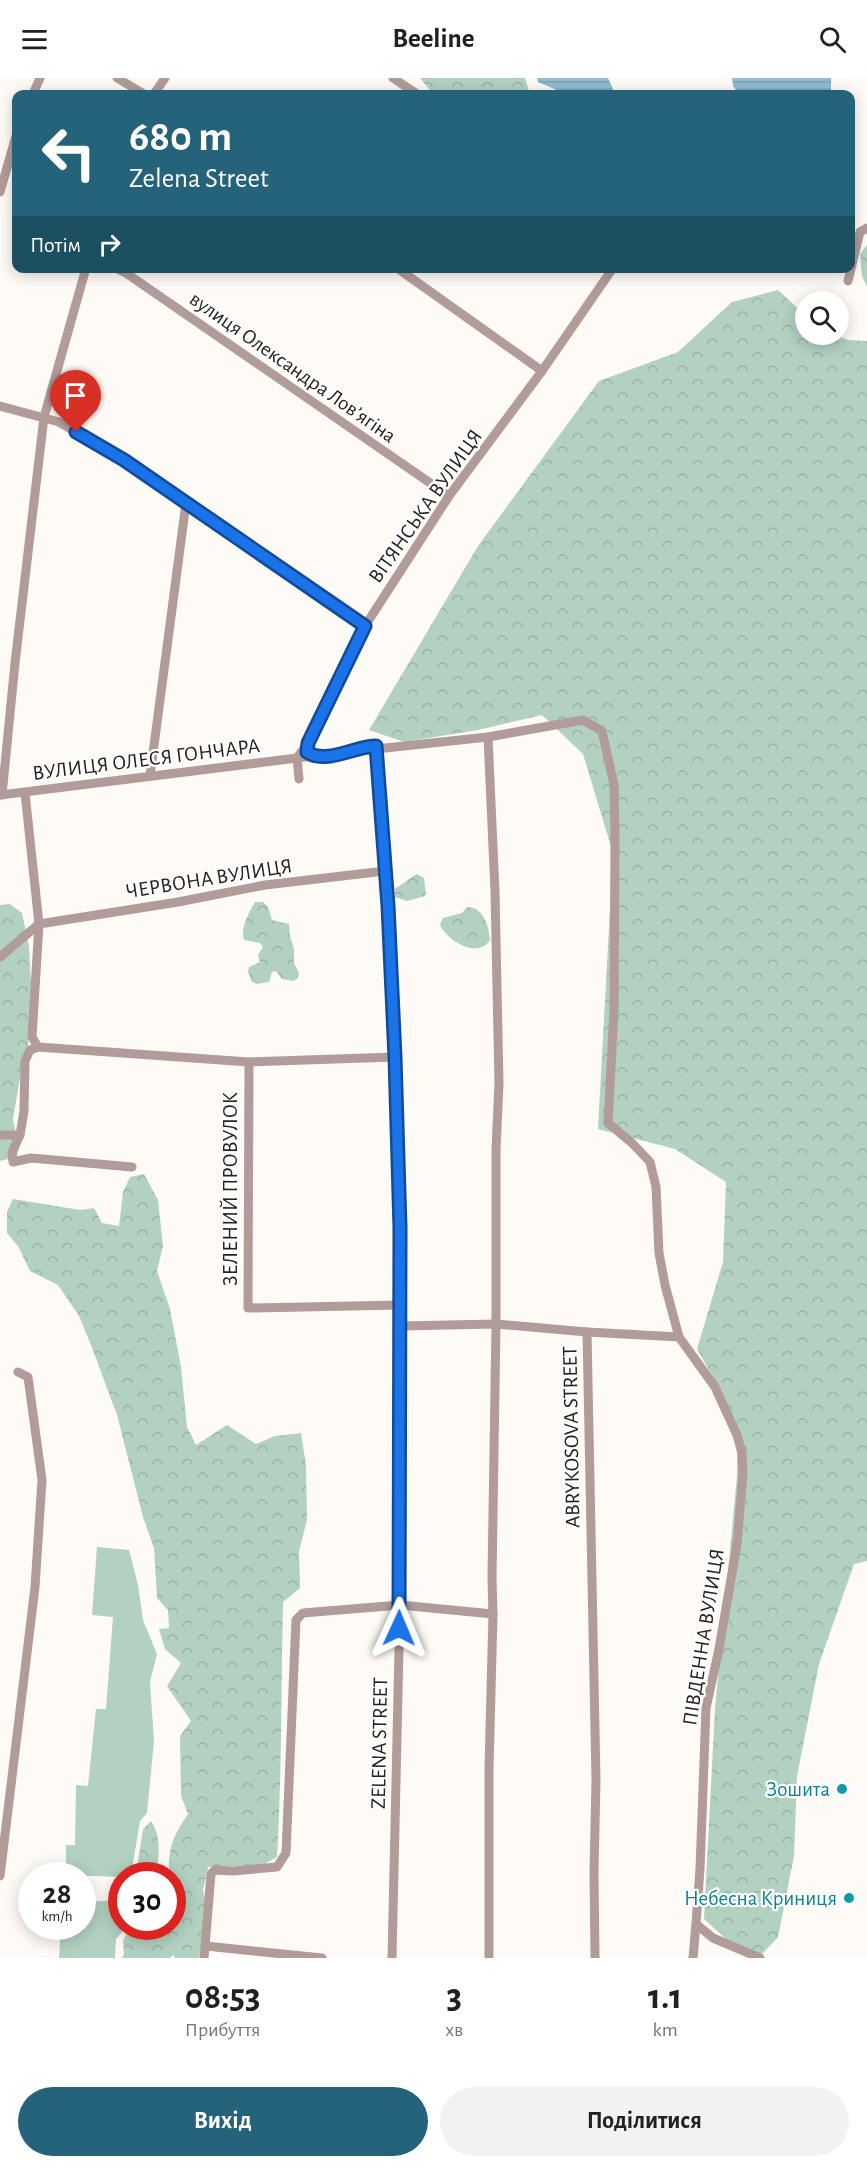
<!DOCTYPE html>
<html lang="uk">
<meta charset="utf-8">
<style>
body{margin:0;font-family:"Alegreya Sans",sans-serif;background:#f2f2f2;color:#202124;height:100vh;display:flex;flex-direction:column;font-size:22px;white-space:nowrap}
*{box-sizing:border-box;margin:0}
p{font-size:20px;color:#757577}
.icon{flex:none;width:33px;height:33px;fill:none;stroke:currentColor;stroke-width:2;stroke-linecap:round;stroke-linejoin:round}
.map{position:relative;height:1880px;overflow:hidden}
.sheet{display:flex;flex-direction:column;background:#fff;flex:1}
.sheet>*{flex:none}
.hud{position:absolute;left:12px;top:12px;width:843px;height:183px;border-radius:12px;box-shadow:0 3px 15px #0003;background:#246379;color:#fff;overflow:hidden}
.controls{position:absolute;left:795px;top:213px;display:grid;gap:12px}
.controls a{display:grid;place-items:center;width:54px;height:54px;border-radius:50%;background:#fff;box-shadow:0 3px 15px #0003;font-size:30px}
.speed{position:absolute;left:18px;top:1784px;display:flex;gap:12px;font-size:30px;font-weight:700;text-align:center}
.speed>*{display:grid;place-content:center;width:78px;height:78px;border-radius:50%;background:#fff;box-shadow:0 3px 15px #0003;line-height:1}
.speed small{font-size:15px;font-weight:400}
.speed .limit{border:9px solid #d22;background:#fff;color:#111}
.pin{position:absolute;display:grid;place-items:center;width:51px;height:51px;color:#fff;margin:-62px -26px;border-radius:50% 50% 50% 0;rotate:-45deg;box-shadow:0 0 6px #0007}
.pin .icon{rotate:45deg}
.me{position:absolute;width:66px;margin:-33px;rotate:1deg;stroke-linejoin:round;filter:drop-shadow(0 0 4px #0008)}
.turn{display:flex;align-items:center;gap:21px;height:126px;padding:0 18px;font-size:27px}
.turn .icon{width:78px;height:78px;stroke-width:2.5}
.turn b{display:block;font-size:42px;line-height:51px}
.then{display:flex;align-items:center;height:57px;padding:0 18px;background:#0003;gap:12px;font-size:22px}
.eta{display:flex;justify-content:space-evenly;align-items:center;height:102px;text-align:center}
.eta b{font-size:36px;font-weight:700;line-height:42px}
.primary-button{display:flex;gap:12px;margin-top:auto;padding:12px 18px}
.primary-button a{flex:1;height:69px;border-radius:36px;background:#246379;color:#fff;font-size:24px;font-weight:700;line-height:69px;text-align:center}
.primary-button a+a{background:#f2f2f2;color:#202124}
header{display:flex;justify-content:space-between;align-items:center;height:78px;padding:0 18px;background:#fff;font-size:27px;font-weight:700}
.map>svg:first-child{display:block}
.forest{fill:url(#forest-crowns)}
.garden{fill:#b2d1c0}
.water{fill:url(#water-rules)}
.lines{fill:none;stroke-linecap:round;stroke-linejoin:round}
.minor{stroke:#b19c99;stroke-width:9}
.route-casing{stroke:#114b97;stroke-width:15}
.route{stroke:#1a73e8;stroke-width:10}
.culture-dot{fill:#0f9aa8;stroke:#fff;stroke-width:2}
.labels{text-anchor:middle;stroke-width:4.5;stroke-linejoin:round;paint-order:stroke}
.street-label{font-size:21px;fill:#26221f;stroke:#fff}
.culture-label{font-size:21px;fill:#0d838f;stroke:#fff;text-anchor:end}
</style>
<header><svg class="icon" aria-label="menu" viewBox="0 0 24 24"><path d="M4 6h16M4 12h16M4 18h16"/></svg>Beeline<svg class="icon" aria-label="search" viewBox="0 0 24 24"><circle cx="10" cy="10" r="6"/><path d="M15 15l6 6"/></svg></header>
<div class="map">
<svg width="867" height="1880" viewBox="0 0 867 1880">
<defs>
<pattern id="forest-crowns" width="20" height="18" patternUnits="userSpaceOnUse" patternTransform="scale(1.5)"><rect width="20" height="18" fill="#b2d1c0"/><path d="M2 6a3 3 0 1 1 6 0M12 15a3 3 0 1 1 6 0" fill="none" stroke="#99b3a5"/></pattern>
<pattern id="water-rules" width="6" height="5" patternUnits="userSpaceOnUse" patternTransform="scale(1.5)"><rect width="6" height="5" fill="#90bdd3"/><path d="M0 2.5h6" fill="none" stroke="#7ca2b5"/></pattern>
</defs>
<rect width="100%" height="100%" fill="#fefaf6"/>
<g class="forest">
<path d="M420,0h105l5,16h-97z"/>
<path d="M867,167v42l-5,-11 -2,-22z"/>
<path d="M778,212l27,25 1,19 29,1 13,5 19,1v1220l-13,3 -35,100 -22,112 -3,80 -16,81 -17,18 -34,-15 -23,-21 11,-210 22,-233v-41l-12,-37 -28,-49 26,-87 3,-80 -51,-33 -77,-20 15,-276 -30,-99 -41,-39 -64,15 -74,12 -35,-12 109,-184 121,-165 79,-29 54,-50z"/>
<path d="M417,796l7,4 2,16 -1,2 -18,5 -12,-4v-9c9,-3 13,-10 22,-14z"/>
<path d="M255,824h8l5,5 4,13 17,4 1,13 4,11v15l5,10 -1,5 -4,3 -12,-2 -6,-8 -4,1 -3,10 -12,2 -5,-2 -4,-10 1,-5 11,-5 -2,-7 5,-8 -3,-4 -16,-3c-4,-13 5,-27 11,-38z"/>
<path d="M10,826l12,9 7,33 2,36 -3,70 -5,8 -10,59 6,30 -3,8 -16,4v-256z"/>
<path d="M467,829c17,0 22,20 23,33 -13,20 -43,0 -50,-15l3,-7 19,-5z"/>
<path d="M144,1096l14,26 5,46 -6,25 13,38 11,58 6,60 9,18 31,-20 29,19 19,-8 26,-3 5,32 1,55 -8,31 1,37 -17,14c-2,85 -1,170 -6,255l-14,8 -55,2 -5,23 4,21 -8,47h-24l-2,-3 -3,3h-48l2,-4 -1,-13 8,-15h41v-51h-3c-1,-27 4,-39 19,-61l-7,-18 -1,-60 11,-15 -24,-35 14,-23 -16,-14 -6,-20 10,-1 -1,-18 -11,-12 -3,-50 -11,-31 -26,-102 -26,-70 -12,-29 -21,-31 -28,-14 -12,-25 -11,-13v-21l6,-13 67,11 14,-2 8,15 17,3 4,-34 7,-15z"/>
<path d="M151,1743c12,18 6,34 7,54h-22l7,-46z"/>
</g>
<path class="garden" d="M97,1469l32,3 9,35 5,35 14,34 -7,28 4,59 -7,72 -7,8 -9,54h-9v51h5l-11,13 -1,19h-56l2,-32h21l1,-24 38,-2v-23l-55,-2v-30h9l1,-60 12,1 8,-77h10l7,-92 -21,-2z"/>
<g class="water">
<path d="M537,0h71l5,11 -3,5h-44l-28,-12z"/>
<path d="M732,0h99v16h-92l-6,-8z"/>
</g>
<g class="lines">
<g class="minor">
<path d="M117,0l27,16"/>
<path d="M393,0l24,16"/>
<path d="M33,16l7,-16"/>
<path d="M154,16l11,-16"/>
<path d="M0,114l16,-56"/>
<path d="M115,190l11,5 323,223"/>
<path d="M397,190l145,103"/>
<path d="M848,203l12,-49 7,-4"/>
<path d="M0,328l59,16 65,38 241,166"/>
<path d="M488,659l7,154 4,192 -3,67v174l91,8 9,448 -2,92 1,86"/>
<path d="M376,671l112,-12 95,-17 19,11 12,54 1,53 -1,173 -6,112 24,20 18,19 6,25 3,66 6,32 14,52 36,50 22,48 5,18 1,20 -6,71 -18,105 -13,59 -6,161 -4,55 17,14 47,20"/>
<path d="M150,698l36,-273"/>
<path d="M299,701l-2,-21 11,-15 57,-117 84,-130 93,-125 71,-103"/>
<path d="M25,715l14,131 -7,113 6,10 211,15 146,-5"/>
<path d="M0,717l313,-39c24,0 40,-10 63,-11l12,161 7,151 5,172v376l-8,353"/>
<path d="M2,717l13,-132 29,-246 42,-149"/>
<path d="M39,846l139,-22 87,-17 120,-14"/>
<path d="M0,879l39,-33"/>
<path d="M249,984l-1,246 152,-3"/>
<path d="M0,1057h20l-8,17 1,10 18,-4 101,9"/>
<path d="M20,1057l4,-24 1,-50 5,-11 8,-3"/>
<path d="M400,1248l96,-2 -4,254 1,36 -4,154v190"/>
<path d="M587,1254l92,5"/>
<path d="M0,1798l35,-289 7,-107 -14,-103 -10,-5"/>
<path d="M206,1868l116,12"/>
<path d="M204,1880l7,-84 4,-4 18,1 44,-4 9,-14 10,-233 7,-7 97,-8 93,9"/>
<path d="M693,1880l3,-34"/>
</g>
</g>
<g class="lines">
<g class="route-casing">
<path id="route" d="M76,354l48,28 241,166 -57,117 -1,9c19,13 48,-6 69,-6l12,160 7,151 5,171 -1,400"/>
</g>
<use href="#route" class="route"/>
</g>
<g class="culture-dot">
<circle cx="842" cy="1711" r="6"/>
<circle cx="849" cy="1820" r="6"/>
</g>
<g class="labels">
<g class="street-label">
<text transform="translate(293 289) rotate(35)" y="7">вулиця Олександра Ловʼягіна</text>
<text transform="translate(425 428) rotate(-55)" y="7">ВІТЯНСЬКА ВУЛИЦЯ</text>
<text transform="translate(146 681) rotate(-7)" y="7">ВУЛИЦЯ ОЛЕСЯ ГОНЧАРА</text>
<text transform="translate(209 800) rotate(-9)" y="7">ЧЕРВОНА ВУЛИЦЯ</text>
<text transform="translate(230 1111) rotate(-90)" y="7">ЗЕЛЕНИЙ ПРОВУЛОК</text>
<text transform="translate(571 1359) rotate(-91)" y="7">ABRYKOSOVA STREET</text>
<text transform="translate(703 1559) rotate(-81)" y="7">ПІВДЕННА ВУЛИЦЯ</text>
<text transform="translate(379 1665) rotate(-89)" y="7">ZELENA STREET</text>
</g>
<g class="culture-label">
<text x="830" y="1718">Зошита</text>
<text x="837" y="1827">Небесна Криниця</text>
</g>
</g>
</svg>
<div class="controls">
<a><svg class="icon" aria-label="search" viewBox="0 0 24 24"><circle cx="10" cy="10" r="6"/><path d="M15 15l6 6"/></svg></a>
</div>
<div class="speed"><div>28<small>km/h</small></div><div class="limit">30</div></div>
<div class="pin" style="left:76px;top:354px;background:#d93025"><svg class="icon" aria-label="arrive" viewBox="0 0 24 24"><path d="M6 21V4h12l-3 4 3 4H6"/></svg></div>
<svg class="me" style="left:399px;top:1550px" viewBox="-20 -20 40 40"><path d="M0-17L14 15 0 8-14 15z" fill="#1a73e8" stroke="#fff" stroke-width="4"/></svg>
<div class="hud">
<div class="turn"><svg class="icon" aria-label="left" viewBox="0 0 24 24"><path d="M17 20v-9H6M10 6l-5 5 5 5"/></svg><div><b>680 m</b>Zelena Street</div></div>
<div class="then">Потім<svg class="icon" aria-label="right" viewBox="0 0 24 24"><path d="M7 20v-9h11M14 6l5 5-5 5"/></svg></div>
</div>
</div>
<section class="sheet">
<div class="eta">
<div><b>08:53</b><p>Прибуття</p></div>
<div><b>3</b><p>хв</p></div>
<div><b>1.1</b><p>km</p></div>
</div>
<div class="primary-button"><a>Вихід</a><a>Поділитися</a></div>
</section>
